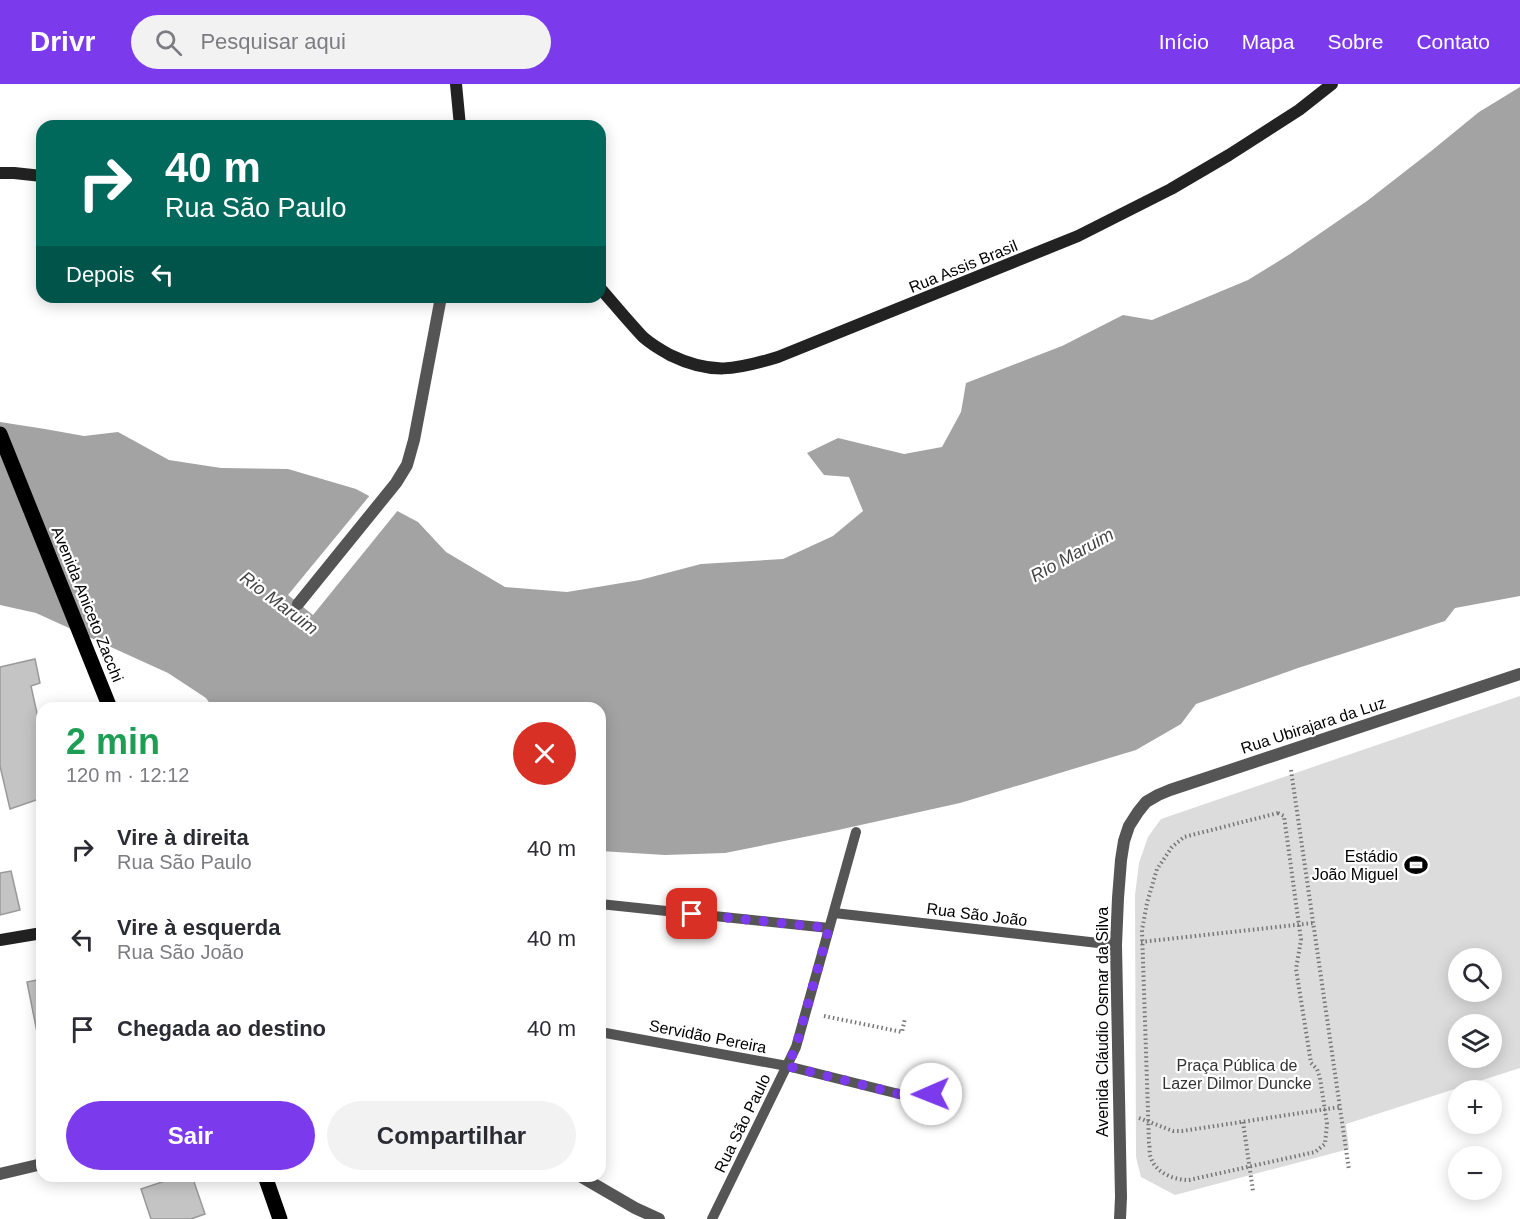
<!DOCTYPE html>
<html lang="pt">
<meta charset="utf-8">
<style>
body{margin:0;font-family:Arial,sans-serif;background:#f2f2f3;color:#2b2b33;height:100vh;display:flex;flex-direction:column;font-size:22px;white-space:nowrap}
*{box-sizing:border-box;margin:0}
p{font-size:20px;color:#7c7c81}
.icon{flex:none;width:33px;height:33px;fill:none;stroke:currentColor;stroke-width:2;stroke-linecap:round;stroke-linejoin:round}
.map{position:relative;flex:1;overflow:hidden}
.details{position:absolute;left:36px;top:618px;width:570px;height:480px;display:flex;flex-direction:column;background:#fff;border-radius:18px;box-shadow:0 3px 15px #0003}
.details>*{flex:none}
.hud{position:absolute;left:36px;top:36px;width:570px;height:183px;border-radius:18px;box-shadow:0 3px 15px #0003;background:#00695c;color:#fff;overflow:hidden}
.fabs{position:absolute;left:1448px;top:864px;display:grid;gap:12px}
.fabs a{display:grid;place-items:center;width:54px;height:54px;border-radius:50%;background:#fff;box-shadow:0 3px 15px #0003;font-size:30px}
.pin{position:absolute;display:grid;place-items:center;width:51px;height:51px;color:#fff;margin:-26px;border-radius:12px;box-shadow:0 3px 9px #0006}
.me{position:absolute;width:66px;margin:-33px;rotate:269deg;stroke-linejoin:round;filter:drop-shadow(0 0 4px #0008)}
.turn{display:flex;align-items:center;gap:21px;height:126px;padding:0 30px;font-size:27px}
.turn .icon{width:78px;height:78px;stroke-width:2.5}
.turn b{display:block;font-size:42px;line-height:51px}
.then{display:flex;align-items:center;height:57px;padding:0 30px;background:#0003;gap:12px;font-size:22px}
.round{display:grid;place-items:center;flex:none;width:63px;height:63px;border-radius:32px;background:#f2f2f3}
.summary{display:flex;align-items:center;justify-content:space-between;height:102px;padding:0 30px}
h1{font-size:36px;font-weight:800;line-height:45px;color:#1e9e55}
.primary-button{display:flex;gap:12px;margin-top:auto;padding:12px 30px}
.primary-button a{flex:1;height:69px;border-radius:36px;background:#7c3aed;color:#fff;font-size:24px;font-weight:800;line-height:69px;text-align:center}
.primary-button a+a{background:#f2f2f3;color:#2b2b33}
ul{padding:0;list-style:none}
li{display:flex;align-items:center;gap:18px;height:90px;padding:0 30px}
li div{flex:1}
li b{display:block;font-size:22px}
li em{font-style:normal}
header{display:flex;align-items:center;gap:36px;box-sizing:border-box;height:84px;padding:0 30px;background:#7c3aed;color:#fff}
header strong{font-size:28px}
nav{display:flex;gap:33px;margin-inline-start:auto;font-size:21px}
.search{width:420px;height:54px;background:#f2f2f3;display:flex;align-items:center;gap:15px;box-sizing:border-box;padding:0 21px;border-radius:33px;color:#7c7c81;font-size:22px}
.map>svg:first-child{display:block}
.green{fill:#dcdcdc;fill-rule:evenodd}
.water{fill:#a3a3a3}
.pier{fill:#fff}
.building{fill:#c4c4c4;stroke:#999;stroke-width:1.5}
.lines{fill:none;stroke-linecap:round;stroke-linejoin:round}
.path{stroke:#777;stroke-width:4;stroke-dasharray:1.5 3;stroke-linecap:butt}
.lane{stroke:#555;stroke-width:10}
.street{stroke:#555;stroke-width:12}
.secondary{stroke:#222;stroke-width:12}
.primary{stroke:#000;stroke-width:15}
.route{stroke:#7c3aed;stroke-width:10;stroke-dasharray:0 18}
.labels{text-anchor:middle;stroke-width:4.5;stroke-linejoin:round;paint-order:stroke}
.street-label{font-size:16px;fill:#000;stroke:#fff}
.poi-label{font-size:16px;fill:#000;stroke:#fff;text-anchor:end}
.park-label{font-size:16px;fill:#333;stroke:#fff}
.water-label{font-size:18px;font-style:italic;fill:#444;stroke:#fff}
</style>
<header>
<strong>Drivr</strong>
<div class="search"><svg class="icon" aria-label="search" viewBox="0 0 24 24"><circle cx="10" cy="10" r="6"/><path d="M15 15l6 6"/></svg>Pesquisar aqui</div>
<nav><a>Início</a><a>Mapa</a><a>Sobre</a><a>Contato</a></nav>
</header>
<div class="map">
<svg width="1520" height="1135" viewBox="0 0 1520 1135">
<rect width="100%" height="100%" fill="#fff"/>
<path class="green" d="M1520,612v372l-174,56 3,25 -174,46 -34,-18 -5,-20 -1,-262 4,-32 9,-26 13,-18zM1491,874v34h-33v-34zM1491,940v34h-33v-34z"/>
<path class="water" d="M1520,3v509l-65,12 -10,13 -147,47 -102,36 -15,20 -45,26 -176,53 -131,29 -104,21 -60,2 -65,-4v-143h-387l-7,-10 -38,-25 -132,-60 -36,-8v-183l45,7 39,7 34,-4 51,28 52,8 67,1 68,20 62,33 28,30 59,35 62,5 73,-12 61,-16 82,-5 50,-23 30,-25 -14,-34 -25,-2 -17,-22 31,-15 66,16 38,-7 19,-35 5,-29 96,-37 61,-31 29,5 96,-40 42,-26 77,-53 63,-49 49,-40z"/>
<path class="pier" d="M371,410l28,15 -86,106 -25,-20z"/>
<g class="building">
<path d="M35,575l5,24 -9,3 11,50v62l-32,11 -10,-43v-99z"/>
<path d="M11,787l9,39 -20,5v-42z"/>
<path d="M42,895v52l-5,1 -10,-50z"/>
<path d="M180,1092h12l13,38 -14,5h-40l-10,-30z"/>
</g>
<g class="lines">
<g class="path">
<path d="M1291,686l58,400"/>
<path d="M1278,729l6,3 17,124 -5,29 15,94 6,6 3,9 7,46 -2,20 -10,8 -126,28c-15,0 -33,-7 -38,-22 -2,-4 -1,-11 -2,-15l-7,-213 5,-27 10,-34 15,-22 12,-10z"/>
<path d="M1141,858l172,-19"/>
<path d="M824,932l78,16 3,-14"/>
<path d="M1139,1034l34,13h9l158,-24"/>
<path d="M1243,1038l10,69"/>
</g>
<g class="lane">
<path d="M600,820l229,24"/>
<path d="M834,829l282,32"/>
<path d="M600,948l187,34 124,31 20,-3 20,-7"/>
<path d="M712,1135l84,-172 60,-215"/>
</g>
<g class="street">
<path d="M298,520l98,-121 11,-18 7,-25 27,-143"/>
<path d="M0,1090l42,-10"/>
<path d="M580,1092l55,32 24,11"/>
<path d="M1120,1135l1,-22 -5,-252 2,-47 3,-38 3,-19 5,-15 9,-14 8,-10 12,-7 12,-5 350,-116"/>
</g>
<g class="secondary">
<path d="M456,0l4,42"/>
<path d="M0,89h14l28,3"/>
<path d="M600,204c14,16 28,33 43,49 8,7 18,13 27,18 41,20 66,15 108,2l300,-121 93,-47 58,-34 70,-45 33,-26"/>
<path d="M0,856l42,-7"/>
</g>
<g class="primary">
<path d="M0,350l110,274"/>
<path d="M265,1092l15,43"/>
</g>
</g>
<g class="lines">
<path class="route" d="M692,830l137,14 -33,119 -9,19 124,31 20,-3"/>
</g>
<defs>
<g id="stadium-bare" transform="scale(1.8)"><path d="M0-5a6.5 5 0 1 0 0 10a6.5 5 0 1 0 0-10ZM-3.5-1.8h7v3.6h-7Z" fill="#000" stroke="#fff" stroke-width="2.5" paint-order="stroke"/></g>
</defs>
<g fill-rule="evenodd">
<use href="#stadium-bare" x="1416" y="781"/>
</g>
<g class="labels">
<g class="street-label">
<text transform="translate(963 182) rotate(-22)" y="6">Rua Assis Brasil</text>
<text transform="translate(88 520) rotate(68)" y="6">Avenida Aniceto Zacchi</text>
<text transform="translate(1313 641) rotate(-18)" y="6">Rua Ubirajara da Luz</text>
<text transform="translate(977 830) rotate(7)" y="6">Rua São João</text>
<text transform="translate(1102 938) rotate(-90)" y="6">Avenida Cláudio Osmar da Silva</text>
<text transform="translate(708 952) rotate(11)" y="6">Servidão Pereira</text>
<text transform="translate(742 1039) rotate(-64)" y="6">Rua São Paulo</text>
</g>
<g class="poi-label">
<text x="1398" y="778">Estádio<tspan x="1398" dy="18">João Miguel</tspan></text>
</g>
<g class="park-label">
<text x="1237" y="987">Praça Pública de<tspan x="1237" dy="18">Lazer Dilmor Duncke</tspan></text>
</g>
<g class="water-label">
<text transform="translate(1072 471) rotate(-29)" y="6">Rio Maruim</text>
<text transform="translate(279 519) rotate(37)" y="6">Rio Maruim</text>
</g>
</g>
</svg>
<div class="fabs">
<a><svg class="icon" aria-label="search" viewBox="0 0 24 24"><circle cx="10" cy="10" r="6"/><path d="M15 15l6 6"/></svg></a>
<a><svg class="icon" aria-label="layers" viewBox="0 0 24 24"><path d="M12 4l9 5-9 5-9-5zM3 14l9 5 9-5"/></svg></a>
<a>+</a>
<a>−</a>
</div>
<div class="pin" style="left:692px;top:830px;background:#d93025"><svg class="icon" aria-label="arrive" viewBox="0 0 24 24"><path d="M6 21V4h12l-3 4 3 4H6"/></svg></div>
<svg class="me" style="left:931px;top:1010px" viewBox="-20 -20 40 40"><circle r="19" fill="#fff"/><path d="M0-13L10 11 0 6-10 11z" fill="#7c3aed"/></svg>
<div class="hud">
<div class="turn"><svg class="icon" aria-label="right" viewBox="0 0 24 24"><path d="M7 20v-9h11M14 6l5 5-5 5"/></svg><div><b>40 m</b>Rua São Paulo</div></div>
<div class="then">Depois<svg class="icon" aria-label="left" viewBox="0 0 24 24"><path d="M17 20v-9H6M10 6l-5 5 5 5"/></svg></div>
</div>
<section class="details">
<div class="summary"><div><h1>2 min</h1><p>120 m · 12:12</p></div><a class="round" style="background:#d93025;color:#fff"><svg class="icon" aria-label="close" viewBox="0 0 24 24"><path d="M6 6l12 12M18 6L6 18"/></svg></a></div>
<ul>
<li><svg class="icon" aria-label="right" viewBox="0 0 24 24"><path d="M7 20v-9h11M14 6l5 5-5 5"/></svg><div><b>Vire à direita</b><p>Rua São Paulo</p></div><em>40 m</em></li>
<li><svg class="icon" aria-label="left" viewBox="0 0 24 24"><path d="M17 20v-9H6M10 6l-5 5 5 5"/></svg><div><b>Vire à esquerda</b><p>Rua São João</p></div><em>40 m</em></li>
<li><svg class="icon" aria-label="arrive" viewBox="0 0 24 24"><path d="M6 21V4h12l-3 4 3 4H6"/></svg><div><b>Chegada ao destino</b></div><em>40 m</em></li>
</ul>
<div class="primary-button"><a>Sair</a><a>Compartilhar</a></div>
</section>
</div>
